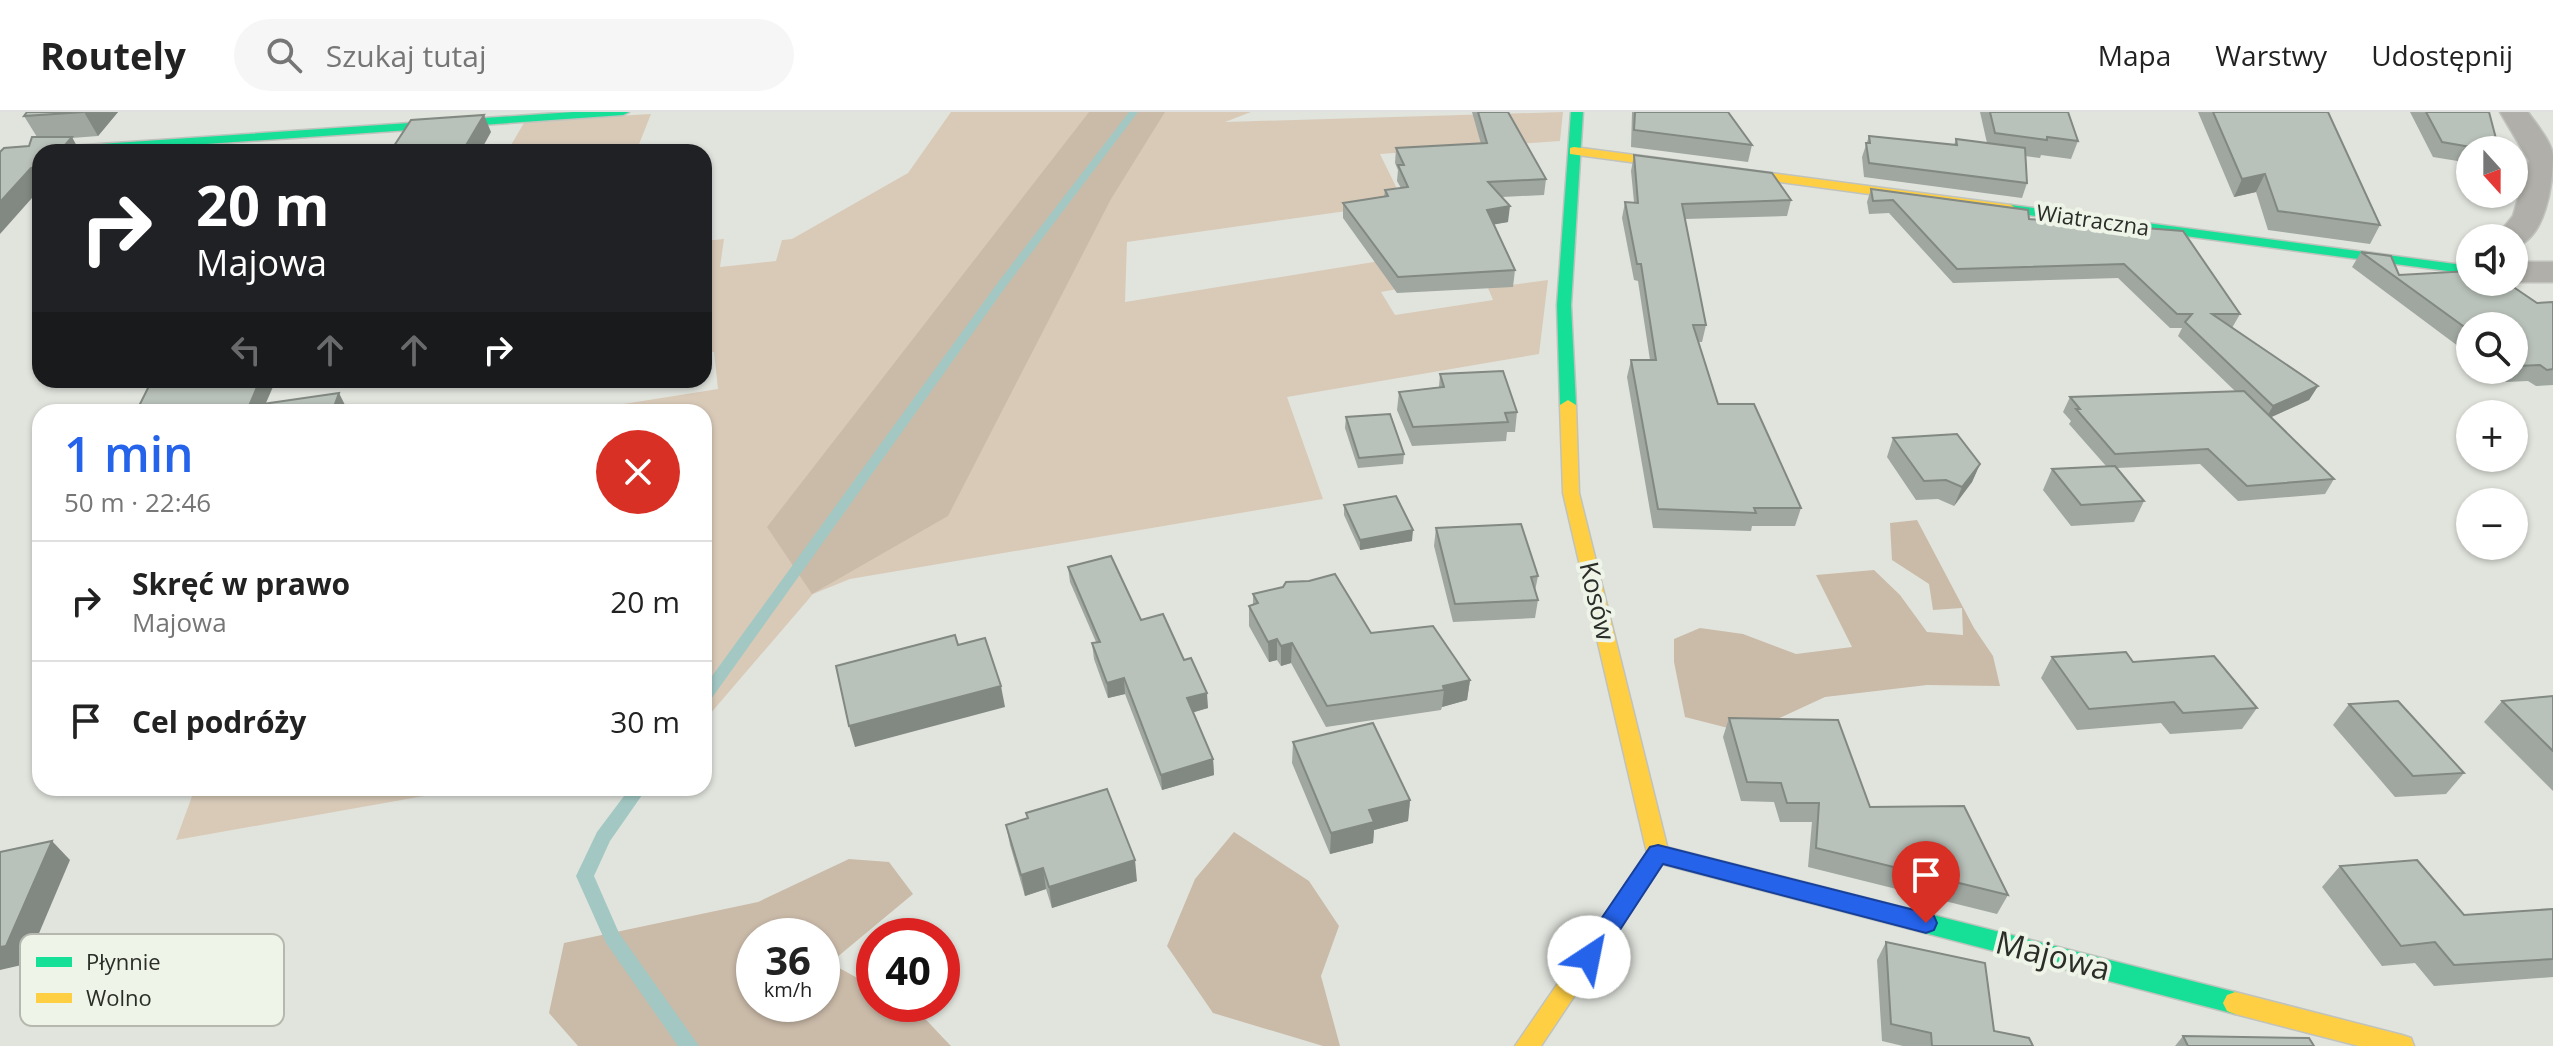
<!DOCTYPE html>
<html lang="pl">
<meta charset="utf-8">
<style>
body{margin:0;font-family:"Open Sans",sans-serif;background:#f6f6f6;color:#222;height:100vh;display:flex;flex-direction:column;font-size:30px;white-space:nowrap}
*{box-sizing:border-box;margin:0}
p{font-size:26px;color:#767676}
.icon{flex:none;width:44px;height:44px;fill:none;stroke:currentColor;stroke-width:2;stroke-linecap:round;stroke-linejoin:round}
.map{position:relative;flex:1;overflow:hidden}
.drawer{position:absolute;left:32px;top:292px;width:680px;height:392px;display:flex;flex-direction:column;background:#fff;border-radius:24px;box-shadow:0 2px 6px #0004}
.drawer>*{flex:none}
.hud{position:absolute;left:32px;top:32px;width:680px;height:244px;border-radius:24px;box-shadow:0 2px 6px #0004;background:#202124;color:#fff;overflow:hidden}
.needle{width:52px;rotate:159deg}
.buttons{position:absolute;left:2456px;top:24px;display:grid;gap:16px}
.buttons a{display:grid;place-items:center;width:72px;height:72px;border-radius:50%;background:#fff;box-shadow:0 2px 6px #0004;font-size:40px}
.speed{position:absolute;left:736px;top:806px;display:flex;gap:16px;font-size:40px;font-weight:700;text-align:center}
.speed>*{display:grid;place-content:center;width:104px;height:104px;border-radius:50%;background:#fff;box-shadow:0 2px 6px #0004;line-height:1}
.speed small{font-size:20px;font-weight:400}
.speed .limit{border:12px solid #d22;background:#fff;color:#111}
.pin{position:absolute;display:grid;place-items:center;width:68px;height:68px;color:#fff;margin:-82px -34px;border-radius:50% 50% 50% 0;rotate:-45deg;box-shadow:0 0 8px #0007}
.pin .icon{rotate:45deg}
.me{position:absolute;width:88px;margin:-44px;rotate:34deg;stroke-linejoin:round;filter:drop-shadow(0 0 6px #0008)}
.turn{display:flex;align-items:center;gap:28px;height:168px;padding:0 32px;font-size:36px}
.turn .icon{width:104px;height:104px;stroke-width:2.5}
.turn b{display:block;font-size:56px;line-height:68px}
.lanes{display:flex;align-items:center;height:76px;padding:0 32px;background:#0003;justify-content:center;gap:40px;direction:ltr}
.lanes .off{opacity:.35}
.round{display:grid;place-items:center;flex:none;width:84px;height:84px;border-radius:42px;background:#f6f6f6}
.head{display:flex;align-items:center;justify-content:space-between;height:136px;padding:0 32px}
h1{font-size:48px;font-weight:600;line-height:60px;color:#2563eb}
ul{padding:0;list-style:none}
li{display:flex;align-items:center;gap:24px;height:120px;padding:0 32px;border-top:2px solid #e0e0e0}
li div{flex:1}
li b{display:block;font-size:30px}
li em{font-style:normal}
header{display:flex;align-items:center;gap:48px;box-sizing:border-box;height:112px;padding:0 40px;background:#fff;border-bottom:2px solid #e0e0e0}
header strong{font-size:38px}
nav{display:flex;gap:44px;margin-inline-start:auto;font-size:28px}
.search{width:560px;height:72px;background:#f6f6f6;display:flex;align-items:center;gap:20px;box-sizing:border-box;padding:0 28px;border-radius:44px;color:#767676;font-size:30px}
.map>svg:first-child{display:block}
.green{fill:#d9cab8}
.forest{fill:#cabaa8;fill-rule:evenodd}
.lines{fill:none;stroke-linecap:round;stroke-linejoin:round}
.stream{fill:#a3c8c3;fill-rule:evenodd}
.street-casing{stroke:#c0c2bd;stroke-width:3}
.fast-casing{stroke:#c0c2bd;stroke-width:3}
.slow-casing{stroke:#c0c2bd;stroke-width:3}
.street{fill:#b0afa9;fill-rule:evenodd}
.fast{fill:#16e098;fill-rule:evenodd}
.slow{fill:#ffcf43;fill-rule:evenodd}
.wall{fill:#9fa7a0}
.shaded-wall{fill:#828882}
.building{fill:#b9c2ba;stroke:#828882;stroke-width:2}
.route{fill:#2563eb;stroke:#184099;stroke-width:2}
.labels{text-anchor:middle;stroke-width:8;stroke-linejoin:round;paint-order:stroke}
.far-street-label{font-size:22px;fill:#2b2d28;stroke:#eef4e7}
.street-label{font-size:26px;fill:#2b2d28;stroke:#eef4e7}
.near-street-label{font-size:32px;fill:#2b2d28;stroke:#eef4e7}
.key{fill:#eef4e7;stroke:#b4b8ae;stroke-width:2}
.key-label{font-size:22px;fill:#2b2d28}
</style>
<header>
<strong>Routely</strong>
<div class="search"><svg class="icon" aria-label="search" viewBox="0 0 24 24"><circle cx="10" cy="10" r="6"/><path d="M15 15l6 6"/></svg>Szukaj tutaj</div>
<nav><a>Mapa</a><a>Warstwy</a><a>Udostępnij</a></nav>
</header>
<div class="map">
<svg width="2553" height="934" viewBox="0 0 2553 934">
<rect width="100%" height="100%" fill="#e1e4dd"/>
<g class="green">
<path d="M951,0h300l-26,10 338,-10 -3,29 -180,13 24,49 -277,39 -2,60 261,-42 17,28 -22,4 14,23 98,-15 -5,-12 60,-8 -9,74 -252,43 36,102 -473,80 -37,15 -109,127v-309h-131l145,-23 -4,-37 -10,1v-112l20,-2 -4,28 56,-6 6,-21 10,-1 116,-66z"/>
<path d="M651,2l-15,38h-129l18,-31z"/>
<path d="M195,676h274l-293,52z"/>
</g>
<g class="forest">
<path d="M1089,0h76l-54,87 -163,317 -136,78 -45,-67z"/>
<path d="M1917,408l57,108 19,28 7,30 -73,-1 -102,12 -52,24 -37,9 -51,-13 -11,-55v-23l26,-11 43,6 53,20 56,-7 -36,-72 58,-5 26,25 27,37 36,3 -1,-27 -29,2 -4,-26 -37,-24 -2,-37z"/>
<path d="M1234,720l75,49 30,45 -18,50 19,70h-17l-110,-33 -46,-67 28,-67z"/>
<path d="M849,747l40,3 24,32 -83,69 44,24v17c46,0 46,11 77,42h-373l-29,-33 15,-70 194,-41zM754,824h68v68h-68z"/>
</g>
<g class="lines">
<g class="stream">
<path d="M1129,0h9l-131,173 -298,417 -5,2v-17l295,-406z"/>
<path d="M630,676h17l-37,53 -16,35 25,57 80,113h-21l-72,-103 -30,-67 21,-44z"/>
</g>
<g class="street-casing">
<g id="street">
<path d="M2500,0h28c8,12 23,29 25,43 0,29 -7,84 -39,92v-9h-19l18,-22 16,-55z"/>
<rect x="2514" y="150" width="39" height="20"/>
</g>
</g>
<g class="fast-casing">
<g id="fast">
<path d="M573,0h56l-6,3 -530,37h-53v3l-5,-3 6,-4z"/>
<path d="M1571,0h12l-12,193 5,100 -8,5 -8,-5 -3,-100z"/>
<path d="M2011,93l459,61v8l-464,-62 -1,-3z"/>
<path d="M1658,733l577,147 8,3 4,8 -4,8 -8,3 -577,-151 -8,-3 -3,-6 3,-6z"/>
</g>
</g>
<g class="slow-casing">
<g id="slow">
<path d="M1574,35l437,58 6,4 -6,4 -441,-59v-6z"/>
<path d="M1568,288l8,5 3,88 90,361 -128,192h-26l132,-193 -84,-360 -3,-88z"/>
<path d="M2235,880l167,43 9,3 3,8h-55l-124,-32 -8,-3 -4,-8 4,-8z"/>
</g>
</g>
<use href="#street" class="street"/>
<use href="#fast" class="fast"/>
<use href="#slow" class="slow"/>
</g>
<g class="wall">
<path d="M27,0h91l-20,24 -26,2 8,14h-40l-11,-6 8,-9 -13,-21z"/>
<path d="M1472,0h36l38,67 -2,16 -42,2 6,25 -14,2 21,46 -2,17 -116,6 -54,-75v-15l41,-6 1,-7 16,-2 -4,-7 1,-11 -3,-7 1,-15 85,-4z"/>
<path d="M1632,0h96l24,33 -4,17 -117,-15z"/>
<path d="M1980,0h88l10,29 -7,18 -30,-4 -1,3 -15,-2 2,27 -5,15 -158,-21 -2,-20 7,-21 85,9 2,-6 31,4z"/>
<path d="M2198,0h130l52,113 -10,19 -102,-14 -12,-38 -22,5z"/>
<path d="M2410,0h79l10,38h-29v13l-37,-6z"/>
<path d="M1634,43l157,45 -4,16 -102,3 21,106 -4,17h-4l20,62 83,104 -6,18h-43l-1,5 -98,-3 -26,-151 4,-17h19l-12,-79 -4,-1 -12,-62 3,-16h9l-3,-31z"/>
<path d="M1871,77l158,30 211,95 -8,14 86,58 -9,14 -38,17 63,62 -9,15 -87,7 -38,-37 -83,4 27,33 -10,21 -63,4 -28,-36 9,-21 54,-3 -37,-42 2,-3 -8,-9 7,-15 165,-6 -57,-55 4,-8h-12l-52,-50 -165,5 -64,-70 -20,1 -2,-12z"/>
<path d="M2361,140l38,23 138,28 16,-1v83l-17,1 -8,-5 -22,1 -16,-12h24v-44h-44v29l-118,-88z"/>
<path d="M1440,262l77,38 -2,20h-8l-1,9 -94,5 -15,-36 2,-18 40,-5z"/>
<path d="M1346,305l58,37 -1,10 -45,4 -13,-40z"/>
<path d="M1893,326l87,26 -8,18 -18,24 -16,-7 -22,1 -29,-43z"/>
<path d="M1344,393l68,36 -52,9 -16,-35z"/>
<path d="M1436,416l102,48 -3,15 3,9 -3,18 -82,4 -19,-76z"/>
<path d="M1068,455l73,53 43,40 24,48 -15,4 20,47 1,16 -52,15 -37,-96 -17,4 -14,-39 -2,-16 4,-1 -26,-60z"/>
<path d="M1253,482l118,39 99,47 -3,20 -25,7 -1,3 -115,17 -35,-64 -10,3 -4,-6 -8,2 -20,-36v-20l4,-1z"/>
<path d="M2052,545l81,5 124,46 -15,21 -72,5 -9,-11 -84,7 -36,-52z"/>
<path d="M2553,584v95l-69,-69 18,-21z"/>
<path d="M2349,592l115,69 -18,21 -51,3 -62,-72z"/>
<path d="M1729,606l279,177 -11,19 -189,-47 4,-45h-32l-6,-20 -33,-1 -18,-64z"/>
<path d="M1293,630l117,58 -2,21 -34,9 -1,13 -43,11 -38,-91z"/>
<path d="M1006,713l131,56 -85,27 -6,-19 -21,7 -15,-51z"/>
<path d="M2340,754l124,49 89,-6v68l-119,9 -19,-23 -33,3 -60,-79z"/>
<path d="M1886,830l108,89 39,15h-130l-21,-5 -5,-81z"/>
<path d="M2183,924l131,10h-139z"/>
</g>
<g class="shaded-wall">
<path d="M84,0h34l-20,24z"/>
<path d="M484,3l7,17 -11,20h-18z"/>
<path d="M72,25l8,15h-21z"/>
<path d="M40,55v22l-40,45v-32l31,-34z"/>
<path d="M2265,62l-9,18 -22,5 8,-18z"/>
<path d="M1510,94l-2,16 -22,4 1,-16z"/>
<path d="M260,268h16l-14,32 -13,-6z"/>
<path d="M2318,274l-9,14 -44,20 8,-14z"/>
<path d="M339,281l8,16 -1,3h-14z"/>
<path d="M1980,352l-8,18 -18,24 8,-19z"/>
<path d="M1413,418l-1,11 -52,9v-10z"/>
<path d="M1277,527v21l-8,2 -1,-20z"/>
<path d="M1292,531l-1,20 -10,3v-20z"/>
<path d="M1124,566l1,16 -17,4 -1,-15z"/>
<path d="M1470,568l-3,20 -25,7 2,-17 -1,-4z"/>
<path d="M1001,574l4,21 -150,40 -6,-21z"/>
<path d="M1207,581l1,15 -20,6 -1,-16z"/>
<path d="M1213,647l1,16 -52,15 -1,-15z"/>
<path d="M1410,688l-2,21 -34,9 -1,13 -43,11 1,-21 38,-23z"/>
<path d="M52,729l18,19 -44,104 -26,6v-23z"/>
<path d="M1135,748l2,21 -85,27 -3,-21z"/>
<path d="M1043,756l3,21 -21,7 -4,-21z"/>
</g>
<g class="building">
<path d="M27,0h57l-60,4z"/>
<path d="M1478,0h30l38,67 -58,3 22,24 -23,4 28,60 -117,7 -55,-74 45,-7 -3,-6 23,-3 -10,-22h6l-8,-17 91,-5z"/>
<path d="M1635,0h93l24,33 -118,-15z"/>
<path d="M1990,0h78l10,29 -31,-4v3l-52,-7z"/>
<path d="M2213,0h115l52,113 -102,-14 -13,-37 -23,5z"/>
<path d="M2426,0h63l10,38h-11l-46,-8z"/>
<path d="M484,3l-22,37h-72l21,-32z"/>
<path d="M1869,24l88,9 -1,-6 69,9 2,35 -158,-20 -3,-20h4z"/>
<path d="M32,25h40l-13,15h-19v15l-9,1 -31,34v-50l4,-4 25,-2z"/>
<path d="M1634,43l138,18 19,27 -109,4 24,121h-13l25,79h36l47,104h-47l2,5 -98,-4 -27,-149h25l-15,-96h-4l-12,-62 13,1z"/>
<path d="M1871,77l157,21 1,9 154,12 57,83h-28l106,72 -45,20 -88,-84 7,-8h-15l-53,-50 -167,5 -64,-69 -20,1z"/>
<path d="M2361,140l30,4 8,19 71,-4v11h36l31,21 16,-1v67l-6,1 -7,-5 -23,1 -3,-3v-37h-44v5z"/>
<path d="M1503,259l14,41 -12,1 3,9 -95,5 -14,-35 45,-5 -4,-13z"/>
<path d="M152,268h108l-11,26 90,-13 -7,19h-196z"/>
<path d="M2244,279l90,88 -87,7 -39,-37 -93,5 -39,-45h4l-10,-12z"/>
<path d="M1390,302l14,40 -45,4 -13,-41z"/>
<path d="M1957,322l23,30 -18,23 -16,-7 -22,1 -31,-43z"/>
<path d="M2115,354l29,35 -63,4 -29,-36z"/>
<path d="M1396,384l17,34 -53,10 -16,-35z"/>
<path d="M1521,412l17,52 -7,1 7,23 -83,4 -19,-76z"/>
<path d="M1111,444l30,64 22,-6 21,46 7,-2 16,35 -20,5 26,61 -52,16 -37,-97 -17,5 -15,-40 8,-1 -32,-75z"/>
<path d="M1335,462l36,59 62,-7 37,54 -27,6 1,4 -117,16 -35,-63 -11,3 -4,-7 -9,3 -19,-36 9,-3 -5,-9 30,-7 3,-5 23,-1z"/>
<path d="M955,523l3,10 27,-7 16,48 -152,40 -13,-60z"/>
<path d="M2126,540l7,10 81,-6 43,52 -74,5 -9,-11 -85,7 -37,-52z"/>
<path d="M2553,584v55l-51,-50z"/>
<path d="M2398,589l66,72 -51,3 -64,-72z"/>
<path d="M1729,606l109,2 32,87 94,-1 44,89 -192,-47 3,-45h-32l-6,-20 -34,-1z"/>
<path d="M1373,611l37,77 -41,10 5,12 -43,11 -38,-91z"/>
<path d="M1107,677l28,71 -86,27 -6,-19 -22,7 -15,-50 22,-7 -2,-5z"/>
<path d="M52,729l-46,105 -6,1v-95z"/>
<path d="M2417,748l47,55 89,-6v50l-99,6 -19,-23 -34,4 -61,-80z"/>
<path d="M1886,830l99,21 9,68 35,7 4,8h-101l-1,-13 -40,-9z"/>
<path d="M2183,924l126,2 5,8h-126z"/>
</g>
<path class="route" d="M1658,733l268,68 8,3 3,7 -3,7 -8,3 -263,-69 -66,101 -8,3 -9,-3 -3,-8 3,-7 70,-103z"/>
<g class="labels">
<g class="far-street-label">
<text transform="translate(2093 108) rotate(8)" y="8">Wiatraczna</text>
</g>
<g class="street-label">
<text transform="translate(1597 489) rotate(77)" y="9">Kosów</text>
</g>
<g class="near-street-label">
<text transform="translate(2053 844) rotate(14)" y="11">Majowa</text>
</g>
</g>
<rect x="20" y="822" width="264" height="92" rx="12" class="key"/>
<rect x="36" y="845" width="36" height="10" fill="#16e098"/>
<rect x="36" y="881" width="36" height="10" fill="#ffcf43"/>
<g class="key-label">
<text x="86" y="858">Płynnie</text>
<text x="86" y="894">Wolno</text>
</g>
</svg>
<div class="buttons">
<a><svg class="needle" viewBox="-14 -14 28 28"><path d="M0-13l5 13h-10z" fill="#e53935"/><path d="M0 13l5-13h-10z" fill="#767676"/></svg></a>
<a><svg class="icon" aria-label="sound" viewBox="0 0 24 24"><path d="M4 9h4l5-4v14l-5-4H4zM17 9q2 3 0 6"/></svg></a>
<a><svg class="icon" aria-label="search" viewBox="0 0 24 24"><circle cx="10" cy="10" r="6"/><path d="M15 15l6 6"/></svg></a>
<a>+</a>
<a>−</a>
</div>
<div class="speed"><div>36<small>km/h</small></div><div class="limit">40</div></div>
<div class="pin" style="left:1926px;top:811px;background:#d93025"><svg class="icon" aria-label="arrive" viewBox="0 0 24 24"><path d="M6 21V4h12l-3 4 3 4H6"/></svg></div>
<svg class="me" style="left:1589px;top:845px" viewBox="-20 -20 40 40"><circle r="19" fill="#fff"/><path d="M0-13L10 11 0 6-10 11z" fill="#2563eb"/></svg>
<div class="hud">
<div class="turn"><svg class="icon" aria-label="right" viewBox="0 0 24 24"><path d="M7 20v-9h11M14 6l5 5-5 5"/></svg><div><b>20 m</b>Majowa</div></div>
<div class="lanes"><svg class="icon off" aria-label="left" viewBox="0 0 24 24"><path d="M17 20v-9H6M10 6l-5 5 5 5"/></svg><svg class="icon off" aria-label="ahead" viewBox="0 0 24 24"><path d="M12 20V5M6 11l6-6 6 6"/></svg><svg class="icon off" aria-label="ahead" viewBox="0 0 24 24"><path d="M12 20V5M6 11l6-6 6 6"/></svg><svg class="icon" aria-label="right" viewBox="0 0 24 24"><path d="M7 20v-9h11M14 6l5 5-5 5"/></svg></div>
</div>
<section class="drawer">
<div class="head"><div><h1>1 min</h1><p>50 m · 22:46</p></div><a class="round" style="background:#d93025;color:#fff"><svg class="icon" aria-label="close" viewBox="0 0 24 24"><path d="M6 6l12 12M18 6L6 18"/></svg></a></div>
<ul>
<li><svg class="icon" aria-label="right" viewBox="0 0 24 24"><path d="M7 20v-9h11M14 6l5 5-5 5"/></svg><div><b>Skręć w prawo</b><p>Majowa</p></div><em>20 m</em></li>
<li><svg class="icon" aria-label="arrive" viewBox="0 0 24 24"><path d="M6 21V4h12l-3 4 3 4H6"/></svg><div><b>Cel podróży</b></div><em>30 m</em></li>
</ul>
</section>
</div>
